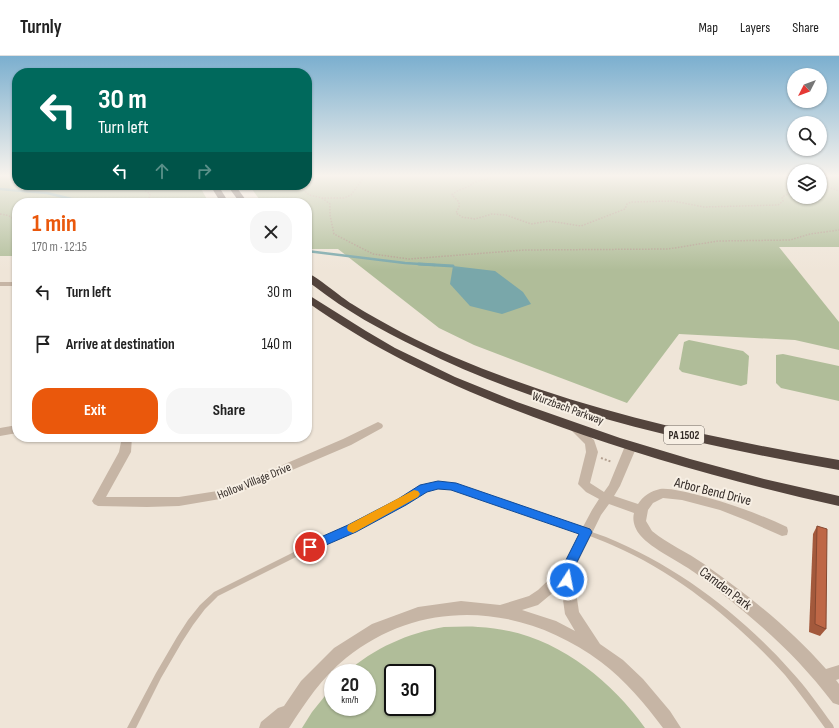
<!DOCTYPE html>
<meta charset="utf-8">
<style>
body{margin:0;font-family:"Sofia Sans Condensed",sans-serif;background:#f6f6f6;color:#222;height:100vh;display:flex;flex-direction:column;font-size:15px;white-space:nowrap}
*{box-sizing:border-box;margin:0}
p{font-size:13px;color:#767676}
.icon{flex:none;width:22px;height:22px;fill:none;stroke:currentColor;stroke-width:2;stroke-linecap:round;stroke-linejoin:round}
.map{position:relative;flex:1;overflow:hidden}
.details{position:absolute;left:12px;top:142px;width:300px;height:244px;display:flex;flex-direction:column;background:#fff;border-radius:16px;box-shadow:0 1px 3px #0004}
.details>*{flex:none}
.top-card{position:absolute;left:12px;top:12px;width:300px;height:122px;border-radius:16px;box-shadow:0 1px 3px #0004;background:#00695c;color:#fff;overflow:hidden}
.needle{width:26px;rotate:228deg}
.fabs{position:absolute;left:787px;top:12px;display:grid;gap:8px}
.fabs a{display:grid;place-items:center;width:40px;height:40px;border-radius:50%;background:#fff;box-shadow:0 1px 3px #0004;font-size:20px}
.speed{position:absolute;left:324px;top:608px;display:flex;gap:8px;font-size:20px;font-weight:700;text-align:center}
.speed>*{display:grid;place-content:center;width:52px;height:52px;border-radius:50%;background:#fff;box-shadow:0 1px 3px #0004;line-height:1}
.speed small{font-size:10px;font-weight:400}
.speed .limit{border:2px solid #111;border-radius:6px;background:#fff;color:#111}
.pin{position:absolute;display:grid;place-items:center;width:34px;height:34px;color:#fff;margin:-17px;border:2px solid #fff;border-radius:50%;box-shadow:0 1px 4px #0007}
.me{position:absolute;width:44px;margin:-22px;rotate:11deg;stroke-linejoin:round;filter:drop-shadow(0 0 3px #0008)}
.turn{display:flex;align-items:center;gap:14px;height:84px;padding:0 20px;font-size:18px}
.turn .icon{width:52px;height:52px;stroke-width:2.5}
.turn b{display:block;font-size:28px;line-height:34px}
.lanes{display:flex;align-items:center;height:38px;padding:0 20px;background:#0003;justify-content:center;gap:20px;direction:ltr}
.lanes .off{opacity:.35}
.round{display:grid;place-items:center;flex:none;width:42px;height:42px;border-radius:16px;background:#f6f6f6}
.overview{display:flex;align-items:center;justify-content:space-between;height:68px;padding:0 20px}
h1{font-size:24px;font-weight:700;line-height:30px;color:#ea580c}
.cta{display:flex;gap:8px;margin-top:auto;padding:8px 20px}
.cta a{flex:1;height:46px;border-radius:16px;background:#ea580c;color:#fff;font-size:16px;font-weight:700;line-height:46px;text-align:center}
.cta a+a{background:#f6f6f6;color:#222}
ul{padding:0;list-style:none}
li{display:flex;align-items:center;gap:12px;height:52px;padding:0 20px}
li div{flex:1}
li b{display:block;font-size:15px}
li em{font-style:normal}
header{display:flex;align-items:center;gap:24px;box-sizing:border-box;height:56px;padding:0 20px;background:#fff;border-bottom:1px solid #e0e0e0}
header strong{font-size:19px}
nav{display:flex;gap:22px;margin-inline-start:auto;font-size:14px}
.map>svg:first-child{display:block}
.green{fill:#b0bd99;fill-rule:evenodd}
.water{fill:#79a7aa}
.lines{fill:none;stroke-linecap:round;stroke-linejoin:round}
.stream-far1{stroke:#79a7aa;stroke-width:2.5}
.stream{stroke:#79a7aa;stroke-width:3}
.path-far1{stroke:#b29f8f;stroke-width:1.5;stroke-dasharray:1.5 1.5;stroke-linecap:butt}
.path{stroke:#b29f8f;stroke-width:2;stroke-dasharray:2 2;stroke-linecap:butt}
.service{fill:#c6b5a5;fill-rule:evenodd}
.minor{fill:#c6b5a5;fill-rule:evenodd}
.motorway{fill:#53443d;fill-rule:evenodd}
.wall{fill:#a3593c}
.building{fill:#be6746;stroke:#854831}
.route{fill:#1a73e8;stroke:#114b97}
.slow{fill:#f59e0b}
.labels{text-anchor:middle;stroke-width:4;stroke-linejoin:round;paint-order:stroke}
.shield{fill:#f7efe4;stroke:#6d655f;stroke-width:1}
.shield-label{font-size:11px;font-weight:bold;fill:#322a26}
.street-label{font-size:12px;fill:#322a26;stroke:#f7efe4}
.near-street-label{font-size:14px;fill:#322a26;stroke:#f7efe4}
</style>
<header>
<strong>Turnly</strong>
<nav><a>Map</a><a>Layers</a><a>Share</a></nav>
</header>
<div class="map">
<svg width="839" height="672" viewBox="0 0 839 672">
<rect width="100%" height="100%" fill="#efe5d8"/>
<g class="green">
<path d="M0,120h17v9h182l10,18h-192v53h-17z"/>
<path d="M307,120h487v21h26v-21h19v71h-60l60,75v28l-44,-10 -116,-6 -52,69 -153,-58 -35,-17 -101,-79h-31v-46h-45l-13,-18h58z"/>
<path d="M689,284l54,11 6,5 -2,28 -6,2 -59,-14 -3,-3 5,-27z"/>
<path d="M783,298l56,12v35l-58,-13 -5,-5v-28z"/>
<path d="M444,571c11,0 23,-1 34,0 70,3 128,47 167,101h-343l10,-16 21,-26v21h34v-34h-21c28,-25 62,-40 98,-46zM393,617h34v34h-34z"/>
</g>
<path class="water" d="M453,210l42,5 28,21 8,12 -29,10 -32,-8 -20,-22z"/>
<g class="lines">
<g class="stream-far1">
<path d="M0,133l47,4 41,10"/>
<path d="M307,195l98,12 30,2"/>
</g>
<path class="stream" d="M419,208l34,2"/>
<g class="path-far1">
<path d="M500,120l-26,6c-5,7 -16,6 -22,13l7,7v5l-3,6 6,4 13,2 17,-5 14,1 25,9 18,-3 32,5 44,-17 2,-5 4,-2 42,-1 31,6 74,-2 5,-4 -1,-4 12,-6"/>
<path d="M820,127l5,3 -5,2"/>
<path d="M138,129l12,9 -1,5 -7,4"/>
<path d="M299,129l10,10 13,3h22l7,-3 14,-19"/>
<path d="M825,130l14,5"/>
<path d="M322,142l8,6v11l4,19 39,20 36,5 115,-9 144,-1 50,-8 72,-1 20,-6 29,-4"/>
<path d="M0,158c10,1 14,3 17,13"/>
</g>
<path class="path" d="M601,402l11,4"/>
<path class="service" d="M438,427l16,1 152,53c71,29 134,77 184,133 16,17 29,36 43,55l1,3h-9c-13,-18 -26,-36 -40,-53 -48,-53 -108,-102 -173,-130 -22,-10 -44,-16 -66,-24 -32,-10 -63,-22 -94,-33l-14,-1 -13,3 -21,14 -50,26 -42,19 -94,47 -13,13 -12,16 -11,17 -21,36 -25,50h-9l29,-55 21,-36 11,-17 12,-15 14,-13 94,-47 42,-19 50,-26 21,-14z"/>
<g class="minor">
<rect x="0" y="226" width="17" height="4"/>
<path d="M378,366l4,2 1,2 -1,2 -31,17 -125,53 -47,8 -32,1 -49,-1 -4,-2 -2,-3 27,-49 3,-15h10l-1,15 -25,45h73l45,-7 119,-51z"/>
<path d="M573,367l4,2 17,15 4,12 -8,31 14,9 5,-7 16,-39 2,-3h8l2,3 -17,40 -6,10 24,8c5,-8 13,-13 22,-15 11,-1 24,3 34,5 32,8 63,19 93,33l1,4 -1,4 -5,1 -34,-15 -28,-11 -38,-10 -19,-2 -10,5 -5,7 -2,11 6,10c16,13 35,21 52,33 44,31 86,64 122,105l13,-4v14l-3,1 3,4v21l-6,-2c-40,-53 -83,-88 -135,-128 -15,-12 -47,-26 -58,-40 -5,-6 -8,-14 -6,-22l-25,-9 -8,11 -28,57 6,40 21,32 23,16 20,19 27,32 11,17h-18c-18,-24 -38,-48 -62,-66 -77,-58 -178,-66 -255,-4 -24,19 -41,45 -57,70h-30l2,-6 17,-14 6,-2 17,-25 33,-33 38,-24 46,-17 43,-6 39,4 29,-9 9,-6 23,-22 31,-58 7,-11 -13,-7 -8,-8 8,-32 -1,-8 -17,-17 1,-2zM561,530l4,28 10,17 -19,-10 -34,-11 16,-5z"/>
<path d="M17,369v8l-17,3v-8z"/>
</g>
<g class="motorway">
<path d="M210,129h8l11,18h-8z"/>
<path d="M227,129h8l13,18h-8z"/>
<path d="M307,217c8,2 35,25 45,31 32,20 67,38 102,53 125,53 251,80 385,103v10c-144,-26 -289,-56 -421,-122 -37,-18 -72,-37 -104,-62l-7,-5z"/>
<path d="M307,238l59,37 29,17 60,29 62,25 103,36 70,21 74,20 75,17v10c-95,-21 -189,-47 -281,-80 -89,-32 -174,-69 -251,-124z"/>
</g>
</g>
<path class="wall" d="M817,470l9,103 -6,7 -11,-4 4,-98z"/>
<path class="building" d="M817,470l10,3 -1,100 -11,-5z"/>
<linearGradient id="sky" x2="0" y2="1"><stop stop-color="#7bafcf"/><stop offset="0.56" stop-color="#f8f3ed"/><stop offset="1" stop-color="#f8f3ed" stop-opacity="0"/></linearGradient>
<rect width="839" height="214" fill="url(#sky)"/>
<path class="route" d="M438,425l18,2 134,46 2,3 -20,40 2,8 -2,4 -5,2 -4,-2 -3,-12 19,-38 -128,-44 -13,-1 -11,3 -21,13 -50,27 -46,20 -5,-1 -1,-4 1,-3 43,-19 50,-26 22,-14z"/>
<path class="slow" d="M414,434l4,1 2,3 -2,3 -61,34 -4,2 -5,-2 -1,-3 1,-3z"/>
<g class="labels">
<rect class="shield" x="664" y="370" width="40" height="18" rx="3"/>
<g class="shield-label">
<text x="684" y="383">PA 1502</text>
</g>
<g class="street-label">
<text transform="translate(568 352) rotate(20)" y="4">Wurzbach Parkway</text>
<text transform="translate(254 425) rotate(-22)" y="4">Hollow Village Drive</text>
</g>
<g class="near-street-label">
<text transform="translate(713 435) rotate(14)" y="5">Arbor Bend Drive</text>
<text transform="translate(726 532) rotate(37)" y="5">Camden Park</text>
</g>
</g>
</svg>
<div class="fabs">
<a><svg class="needle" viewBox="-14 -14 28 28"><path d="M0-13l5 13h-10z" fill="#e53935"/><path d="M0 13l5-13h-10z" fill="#767676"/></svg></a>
<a><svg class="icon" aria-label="search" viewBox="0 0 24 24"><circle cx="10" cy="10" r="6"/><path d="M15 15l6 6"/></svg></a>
<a><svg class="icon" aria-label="layers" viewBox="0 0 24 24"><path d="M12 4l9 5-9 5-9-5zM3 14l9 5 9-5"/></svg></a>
</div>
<div class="speed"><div>20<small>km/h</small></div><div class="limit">30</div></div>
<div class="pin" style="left:310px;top:491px;background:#d93025"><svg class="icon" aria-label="arrive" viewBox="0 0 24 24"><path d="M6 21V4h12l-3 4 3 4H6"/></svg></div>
<svg class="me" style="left:567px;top:524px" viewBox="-20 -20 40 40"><circle r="17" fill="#1a73e8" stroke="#fff" stroke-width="3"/><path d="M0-11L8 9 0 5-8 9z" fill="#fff"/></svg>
<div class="top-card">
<div class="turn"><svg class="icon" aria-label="left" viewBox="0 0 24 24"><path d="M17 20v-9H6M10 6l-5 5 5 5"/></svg><div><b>30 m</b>Turn left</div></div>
<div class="lanes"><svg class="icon" aria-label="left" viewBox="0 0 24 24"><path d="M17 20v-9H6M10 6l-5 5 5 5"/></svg><svg class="icon off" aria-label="ahead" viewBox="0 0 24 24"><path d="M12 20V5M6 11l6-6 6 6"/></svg><svg class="icon off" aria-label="right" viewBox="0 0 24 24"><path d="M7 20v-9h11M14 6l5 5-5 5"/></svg></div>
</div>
<section class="details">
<div class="overview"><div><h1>1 min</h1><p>170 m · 12:15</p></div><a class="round"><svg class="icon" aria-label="close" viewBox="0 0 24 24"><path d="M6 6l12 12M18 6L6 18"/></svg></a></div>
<ul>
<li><svg class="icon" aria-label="left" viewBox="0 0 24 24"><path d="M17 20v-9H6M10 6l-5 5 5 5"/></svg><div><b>Turn left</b></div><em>30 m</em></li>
<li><svg class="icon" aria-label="arrive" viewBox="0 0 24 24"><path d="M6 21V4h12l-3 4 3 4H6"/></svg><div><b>Arrive at destination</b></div><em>140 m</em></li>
</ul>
<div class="cta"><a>Exit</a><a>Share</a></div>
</section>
</div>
